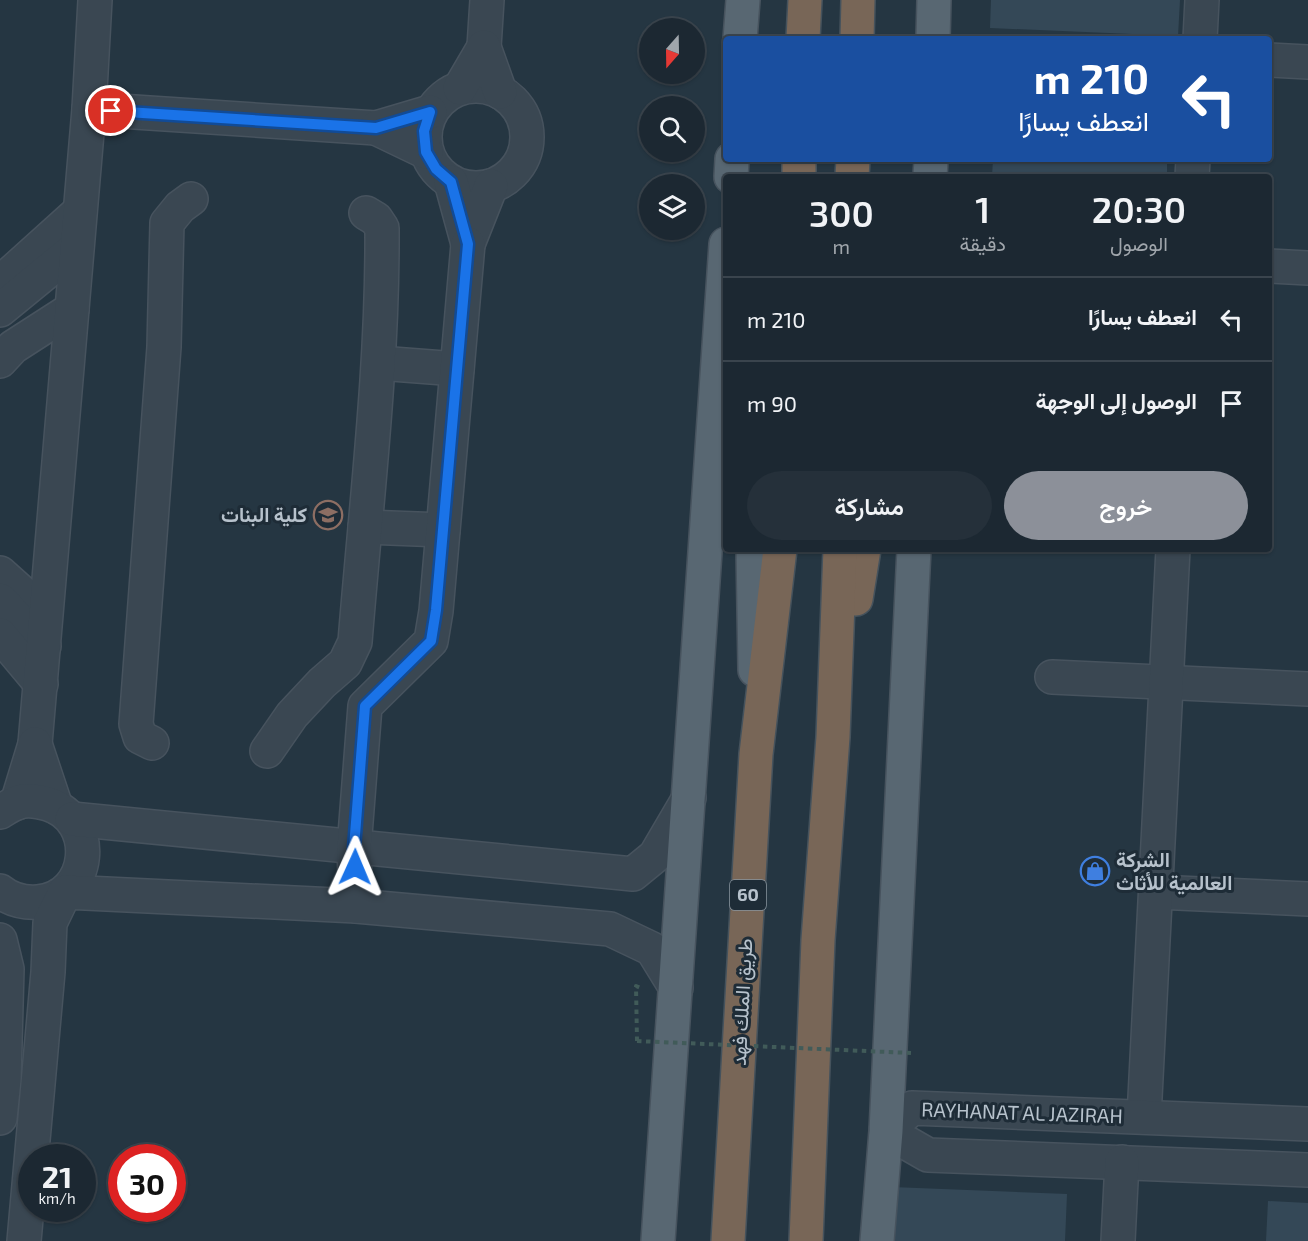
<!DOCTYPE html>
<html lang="ar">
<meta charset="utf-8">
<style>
body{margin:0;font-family:"Exo 2",Vazirmatn,sans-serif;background:#25303a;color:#f1f3f6;direction:rtl;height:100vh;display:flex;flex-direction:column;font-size:22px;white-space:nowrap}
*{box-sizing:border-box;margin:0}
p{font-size:20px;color:#a0a6ac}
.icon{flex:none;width:33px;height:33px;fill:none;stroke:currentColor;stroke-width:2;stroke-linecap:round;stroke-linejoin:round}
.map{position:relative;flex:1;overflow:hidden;direction:ltr}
.sheet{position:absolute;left:723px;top:174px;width:549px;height:378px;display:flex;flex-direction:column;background:#1c2832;border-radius:6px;box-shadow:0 2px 4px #0004,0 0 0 2px #3a444d;direction:rtl}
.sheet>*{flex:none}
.top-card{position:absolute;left:723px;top:36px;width:549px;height:126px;border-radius:6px;box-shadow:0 2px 4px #0004,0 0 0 2px #3a444d;direction:rtl;background:#1a4fa0;color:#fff;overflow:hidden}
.needle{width:39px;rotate:200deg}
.fabs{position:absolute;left:639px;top:18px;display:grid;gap:12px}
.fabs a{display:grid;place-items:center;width:66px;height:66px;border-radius:50%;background:#1c2832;box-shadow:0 2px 4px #0004,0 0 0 2px #3a444d;font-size:30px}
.speed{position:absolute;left:18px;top:1144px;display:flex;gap:12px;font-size:30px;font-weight:700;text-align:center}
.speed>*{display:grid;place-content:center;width:78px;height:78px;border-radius:50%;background:#1c2832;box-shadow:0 2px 4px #0004,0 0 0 2px #3a444d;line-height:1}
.speed small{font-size:15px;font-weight:400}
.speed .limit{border:9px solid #d22;background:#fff;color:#111}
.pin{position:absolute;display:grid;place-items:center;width:51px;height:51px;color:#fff;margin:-26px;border:3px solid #fff;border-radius:50%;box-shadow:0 2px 6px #0007}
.me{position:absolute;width:66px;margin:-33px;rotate:1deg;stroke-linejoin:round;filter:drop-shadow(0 0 4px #0008)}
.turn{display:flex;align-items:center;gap:21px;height:126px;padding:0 24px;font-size:27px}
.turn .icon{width:78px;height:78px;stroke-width:2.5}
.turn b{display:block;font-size:42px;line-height:51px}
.eta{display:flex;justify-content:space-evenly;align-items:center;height:102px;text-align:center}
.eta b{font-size:36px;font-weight:600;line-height:42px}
.action{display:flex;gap:12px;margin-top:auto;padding:12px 24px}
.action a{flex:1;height:69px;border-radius:36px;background:#8c9099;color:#fff;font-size:24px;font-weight:600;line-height:69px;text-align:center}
.action a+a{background:#25303a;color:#f1f3f6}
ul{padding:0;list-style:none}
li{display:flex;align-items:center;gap:18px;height:84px;padding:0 24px;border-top:2px solid #3a444d}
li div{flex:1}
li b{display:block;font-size:22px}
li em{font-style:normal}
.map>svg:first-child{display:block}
.building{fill:#344857}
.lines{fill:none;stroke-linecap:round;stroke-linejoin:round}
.minor-casing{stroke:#47535e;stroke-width:36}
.major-casing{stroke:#47535e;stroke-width:36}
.highway-casing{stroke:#45525c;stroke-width:36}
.path{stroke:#415b59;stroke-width:4;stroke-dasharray:4.5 4.5;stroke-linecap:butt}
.minor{stroke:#3a4752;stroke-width:33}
.major{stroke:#586772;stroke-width:33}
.highway{stroke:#786657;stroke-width:33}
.path-bridge{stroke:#415b59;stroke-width:4;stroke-dasharray:4.5 4.5;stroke-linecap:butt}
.route-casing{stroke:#114b97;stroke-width:15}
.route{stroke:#1a73e8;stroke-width:10}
.labels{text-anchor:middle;stroke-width:6;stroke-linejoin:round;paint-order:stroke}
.shield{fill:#1e2c37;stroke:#89959f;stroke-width:1.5}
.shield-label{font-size:18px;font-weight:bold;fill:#b7c2cc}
.poi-label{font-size:20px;font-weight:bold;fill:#b7c2cc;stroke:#1e2c37;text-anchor:end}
.street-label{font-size:20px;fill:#b7c2cc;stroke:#1e2c37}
</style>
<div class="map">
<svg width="1308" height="1241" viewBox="0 0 1308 1241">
<rect width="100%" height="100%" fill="#253642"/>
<g class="building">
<path d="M991,0h189l-2,36 -188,-8z"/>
<path d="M993,159h174v18h-175z"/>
<path d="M892,1187l175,7 -2,47h-175z"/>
<path d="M1268,1201l40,2v38h-42z"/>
</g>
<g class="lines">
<g class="minor-casing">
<g id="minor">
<path d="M1200,39l2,-39"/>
<path d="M484,47l3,-47"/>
<path d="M1269,60l39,2"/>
<circle cx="476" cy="137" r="51"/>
<path d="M460,88l24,-41 16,45"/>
<path d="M89,109l287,19"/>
<path d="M426,152l-50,-24 54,-16"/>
<path d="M1192,177l1,-18"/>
<path d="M451,182l17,62 23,-58"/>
<path d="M1269,266l39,2"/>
<path d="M0,283l80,-72"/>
<path d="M0,310l77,-63"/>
<path d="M0,361l13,-14 59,-38"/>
<path d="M379,363l78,6"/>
<path d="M365,527l78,3"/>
<path d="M0,573l39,35"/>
<path d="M0,600l44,46"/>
<path d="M0,635l41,49"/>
<path d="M1052,677l256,12"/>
<path d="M152,743l-12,-6 -4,-13 28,-377 3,-124 13,-16 11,-8"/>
<path d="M35,744l54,-635 6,-109"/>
<path d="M267,751l25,-36 30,-32 23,-20 10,-21c11,-138 28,-276 27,-414l-6,-9 -10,-6"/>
<path d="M17,803l18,-59 21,63"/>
<path d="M0,812c5,-3 11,-7 16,-9 10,-4 22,-2 32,1 51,16 44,93 -10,98 -14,1 -27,-2 -38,-11"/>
<path d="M72,819l561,55 22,-18 34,-58"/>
<path d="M1156,892l152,7"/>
<path d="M356,906l-2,-58 11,-142 66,-65 5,-30 32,-367"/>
<path d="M0,940l7,29 -3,110 -4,39"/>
<path d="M1144,1117l29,-568"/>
<path d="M1308,1124l-396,-16 -26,23 42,24 380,15"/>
<path d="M24,1241l24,-269 2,-49 15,-31 291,14 254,23 42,20 24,39"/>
<path d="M1118,1241l4,-79"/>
</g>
</g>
<g class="major-casing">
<g id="major">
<path d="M740,39l3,-39"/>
<path d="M933,39l1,-39"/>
<path d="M731,177l1,-18"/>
<path d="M930,177l1,-18"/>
<path d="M753,549l2,121"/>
<path d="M658,1241l68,-997"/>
<path d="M877,1241l9,-110 28,-582"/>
</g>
</g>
<g class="highway-casing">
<g id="highway">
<path d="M803,39l2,-39"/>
<path d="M857,39l1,-39"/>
<path d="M799,177v-18"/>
<path d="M852,177l1,-18"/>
<path d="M856,599l8,-50"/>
<path d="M728,1241l28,-487 24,-205"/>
<path d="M806,1241l12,-301 15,-203 7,-188"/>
</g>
</g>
<path class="path" d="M637,1041l-1,-55 7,3"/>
<use href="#minor" class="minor"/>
<use href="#major" class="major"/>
<use href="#highway" class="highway"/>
<path class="path-bridge" d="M637,1041l274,12"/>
</g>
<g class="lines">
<g class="route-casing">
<path id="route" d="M111,111l265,17 54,-16 -6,19 2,21 10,17 15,13 17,62 -32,366 -5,31 -66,65 -11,142 1,19"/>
</g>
<use href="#route" class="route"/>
</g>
<defs>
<g id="university-ring" transform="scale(1.5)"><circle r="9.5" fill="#1e2c37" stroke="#8d6e63" stroke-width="1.5"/><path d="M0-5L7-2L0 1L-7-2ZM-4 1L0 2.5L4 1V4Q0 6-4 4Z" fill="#8d6e63"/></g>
<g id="shop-ring" transform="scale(1.5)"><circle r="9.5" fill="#1e2c37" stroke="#3f7fe0" stroke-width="1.5"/><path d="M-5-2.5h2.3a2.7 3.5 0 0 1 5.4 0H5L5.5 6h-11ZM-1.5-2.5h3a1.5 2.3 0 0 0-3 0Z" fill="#3f7fe0"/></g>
</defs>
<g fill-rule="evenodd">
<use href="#university-ring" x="328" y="515"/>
<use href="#shop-ring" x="1095" y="871"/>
</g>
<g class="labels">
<rect class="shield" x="730" y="880" width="36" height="30" rx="4.5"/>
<g class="shield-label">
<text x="748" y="901">60</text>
</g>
<g class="poi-label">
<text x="307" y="522">كلية البنات</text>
<text x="1116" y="867" text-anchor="start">الشركة<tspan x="1116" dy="23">العالمية للأثاث</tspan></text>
</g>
<g class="street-label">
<text transform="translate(742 1002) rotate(-87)" y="7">طريق الملك فهد</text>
<text transform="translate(1022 1113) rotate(2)" y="7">RAYHANAT AL JAZIRAH</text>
</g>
</g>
</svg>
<div class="fabs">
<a><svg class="needle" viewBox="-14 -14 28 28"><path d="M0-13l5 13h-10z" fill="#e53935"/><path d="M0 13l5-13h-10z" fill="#a0a6ac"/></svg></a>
<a><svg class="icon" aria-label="search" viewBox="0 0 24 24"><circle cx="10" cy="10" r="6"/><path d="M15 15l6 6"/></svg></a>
<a><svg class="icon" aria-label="layers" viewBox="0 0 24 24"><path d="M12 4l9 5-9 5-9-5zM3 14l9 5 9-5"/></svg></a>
</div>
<div class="speed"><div>21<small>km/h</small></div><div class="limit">30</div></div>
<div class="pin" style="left:111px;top:111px;background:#d93025"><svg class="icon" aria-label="arrive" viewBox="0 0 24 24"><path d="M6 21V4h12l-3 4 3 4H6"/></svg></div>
<svg class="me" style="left:355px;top:867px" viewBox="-20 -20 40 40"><path d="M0-17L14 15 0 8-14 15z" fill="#1a73e8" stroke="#fff" stroke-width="4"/></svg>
<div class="top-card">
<div class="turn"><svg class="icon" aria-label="left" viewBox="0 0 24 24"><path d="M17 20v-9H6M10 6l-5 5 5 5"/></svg><div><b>210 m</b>انعطف يسارًا</div></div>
</div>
<section class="sheet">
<div class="eta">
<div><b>20:30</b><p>الوصول</p></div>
<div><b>1</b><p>دقيقة</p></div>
<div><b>300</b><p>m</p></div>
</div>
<ul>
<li><svg class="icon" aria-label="left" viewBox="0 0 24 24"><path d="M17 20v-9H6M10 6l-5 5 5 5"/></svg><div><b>انعطف يسارًا</b></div><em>210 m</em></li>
<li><svg class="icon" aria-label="arrive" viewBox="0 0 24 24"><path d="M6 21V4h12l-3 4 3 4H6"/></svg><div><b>الوصول إلى الوجهة</b></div><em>90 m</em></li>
</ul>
<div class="action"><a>خروج</a><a>مشاركة</a></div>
</section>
</div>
